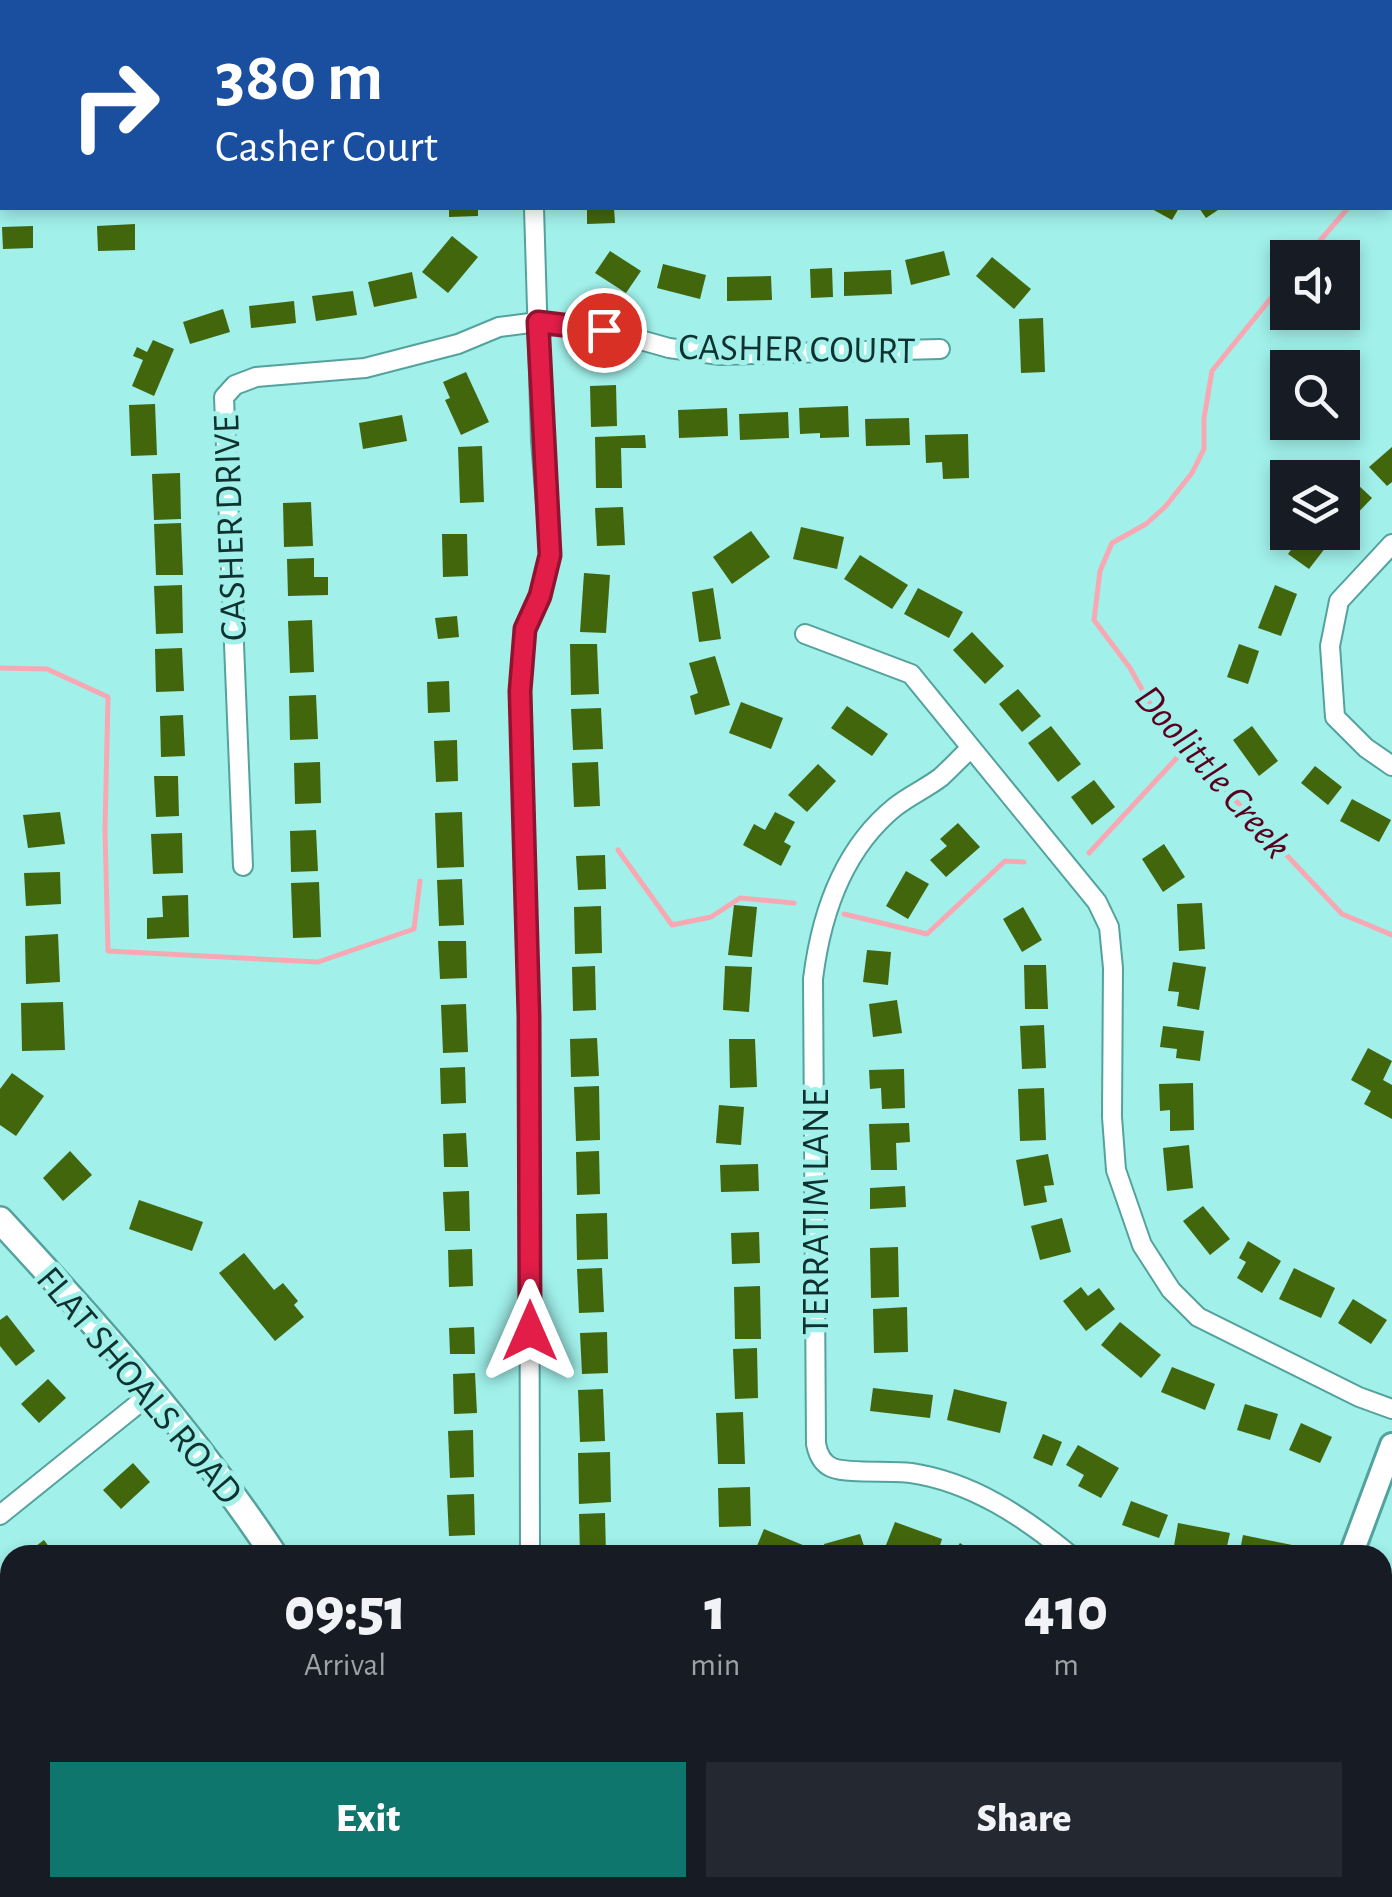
<!DOCTYPE html>
<style>
body{margin:0;font-family:"Alegreya Sans",sans-serif;background:#242831;color:#f1f3f6;height:100vh;display:flex;flex-direction:column;font-size:38px;white-space:nowrap}
*{box-sizing:border-box;margin:0}
p{font-size:32px;color:#9ea1a6}
.icon{flex:none;width:55px;height:55px;fill:none;stroke:currentColor;stroke-width:2;stroke-linecap:round;stroke-linejoin:round}
.map{position:relative;flex:1;overflow:hidden}
.sheet{position:absolute;left:0px;top:1545px;width:1392px;height:352px;display:flex;flex-direction:column;background:#171b24;border-radius:30px 30px 0 0;box-shadow:0 5px 15px #0003}
.sheet>*{flex:none}
.banner{position:absolute;left:0px;top:0px;width:1392px;height:210px;box-shadow:0 5px 15px #0003;background:#1a4fa0;color:#fff;overflow:hidden}
.fabs{position:absolute;left:1270px;top:240px;display:grid;gap:20px}
.fabs a{display:grid;place-items:center;width:90px;height:90px;border-radius:0px;background:#171b24;box-shadow:0 5px 15px #0003;font-size:50px}
.pin{position:absolute;display:grid;place-items:center;width:85px;height:85px;color:#fff;margin:-42px;border:5px solid #fff;border-radius:50%;box-shadow:0 2px 10px #0007}
.me{position:absolute;width:110px;margin:-55px;rotate:0deg;stroke-linejoin:round;filter:drop-shadow(0 0 8px #0008)}
.turn{display:flex;align-items:center;gap:35px;height:210px;padding:0 50px;font-size:45px}
.turn .icon{width:130px;height:130px;stroke-width:2.5}
.turn b{display:block;font-size:70px;line-height:85px}
.eta{display:flex;justify-content:space-evenly;align-items:center;height:170px;text-align:center}
.eta b{font-size:60px;font-weight:800;line-height:70px}
.button{display:flex;gap:20px;margin-top:auto;padding:20px 50px}
.button a{flex:1;height:115px;border-radius:0px;background:#0f766e;color:#fff;font-size:40px;font-weight:800;line-height:115px;text-align:center}
.button a+a{background:#242831;color:#f1f3f6}
.map>svg:first-child{display:block}
.lines{fill:none;stroke-linecap:round;stroke-linejoin:round}
.stream{stroke:#f8a8b3;stroke-width:5}
.building{fill:#42660c}
.minor-casing{stroke:#54a29d;stroke-width:22}
.tertiary-casing{stroke:#54a29d;stroke-width:28}
.secondary-casing{stroke:#54a29d;stroke-width:30}
.minor{stroke:#fff;stroke-width:18}
.tertiary{stroke:#fff;stroke-width:22}
.secondary{stroke:#fff;stroke-width:25}
.route-casing{stroke:#92132f;stroke-width:25}
.route{stroke:#e11d48;stroke-width:18}
.labels{text-anchor:middle;stroke-width:10;stroke-linejoin:round;paint-order:stroke}
.street-label{font-size:38px;fill:#0f312f;stroke:#a1f0ea}
.water-label{font-size:40px;font-style:italic;fill:#58001e;stroke:#a1f0ea}
</style>
<div class="map">
<svg width="1392" height="1897" viewBox="0 0 1392 1897">
<rect width="100%" height="100%" fill="#a1f0ea"/>
<g class="lines">
<g class="stream">
<path d="M1369,0l1,2"/>
<path d="M1305,258l43,-50"/>
<path d="M1288,277l-76,94 -8,47v31l-12,24 -27,34 -19,17 -34,19 -12,28 -6,49 36,48 28,50 184,196 50,21"/>
<path d="M0,668l47,1 61,28 -3,133 3,121 210,11 96,-33 6,-48"/>
<path d="M618,850l54,75 39,-8 29,-19 54,5"/>
<path d="M1089,853l97,-105"/>
<path d="M844,914l83,20 78,-73 19,1"/>
</g>
</g>
<g class="building">
<path d="M449,208h29v8l-29,1z"/>
<path d="M587,208h27l1,15 -28,1z"/>
<path d="M1150,208h29l-7,12z"/>
<path d="M1199,208h22l-15,10z"/>
<path d="M135,224v26l-37,1 -1,-25z"/>
<path d="M33,226v22l-30,1 -1,-22z"/>
<path d="M452,236l26,21 -30,36 -26,-21z"/>
<path d="M610,251l31,20 -15,22 -31,-20z"/>
<path d="M944,251l6,24 -39,10 -6,-25z"/>
<path d="M992,257l39,32 -17,20 -38,-33z"/>
<path d="M663,264l43,11 -6,24 -43,-11z"/>
<path d="M832,268l1,29 -22,1 -1,-29z"/>
<path d="M891,270l1,24 -48,2v-24z"/>
<path d="M412,272l5,26 -43,9 -6,-25z"/>
<path d="M771,276l1,24 -45,1v-24z"/>
<path d="M353,291l4,24 -41,6 -4,-25z"/>
<path d="M294,301l2,22 -45,5 -2,-22z"/>
<path d="M223,309l7,23 -40,12 -7,-22z"/>
<path d="M1043,318l2,54 -24,1 -2,-54z"/>
<path d="M153,340l21,9 -20,47 -22,-10 11,-26 -10,-4 4,-9 10,5z"/>
<path d="M466,372l23,50 -28,13 -16,-35 5,-2 -7,-16z"/>
<path d="M616,385l1,41 -26,1 -1,-41z"/>
<path d="M155,404l2,51 -26,1 -2,-51z"/>
<path d="M848,406l1,31 -29,1v-5l-20,1 -1,-26z"/>
<path d="M727,408l1,28 -49,2 -1,-28z"/>
<path d="M788,412l1,26 -49,2 -1,-26z"/>
<path d="M402,415l5,26 -44,8 -4,-26z"/>
<path d="M909,418l1,27 -44,1 -1,-27z"/>
<path d="M968,434l1,44 -26,1 -1,-17 -16,1 -1,-28z"/>
<path d="M645,435l1,13h-25l1,40h-26l-1,-51z"/>
<path d="M482,446l2,56 -24,1 -2,-56z"/>
<path d="M1392,447v35l-5,4 -18,-19z"/>
<path d="M180,473l1,46 -27,1 -2,-46z"/>
<path d="M1356,483l16,15 -23,24 -7,-7v-18z"/>
<path d="M311,502l2,44 -29,1 -1,-44z"/>
<path d="M623,507l2,38 -28,1 -2,-38z"/>
<path d="M181,523l2,52h-27l-2,-51z"/>
<path d="M801,527l43,10 -7,32 -44,-10z"/>
<path d="M751,531l19,26 -38,27 -19,-27z"/>
<path d="M1304,532h22l7,6 -24,31 -21,-15z"/>
<path d="M442,534h25l1,42 -25,1z"/>
<path d="M860,555l48,30 -16,24 -48,-30z"/>
<path d="M314,558v19h14v18l-40,1 -1,-37z"/>
<path d="M584,573l26,2 -4,58 -26,-1z"/>
<path d="M182,585l1,48 -27,1 -2,-48z"/>
<path d="M1275,585l22,9 -16,42 -23,-8z"/>
<path d="M713,588l8,51 -22,3 -7,-50z"/>
<path d="M918,588l45,24 -14,26 -45,-24z"/>
<path d="M457,616l2,21 -21,2 -3,-21z"/>
<path d="M312,620l2,52 -24,1 -2,-52z"/>
<path d="M972,632l32,34 -19,18 -32,-34z"/>
<path d="M570,644h27l2,50 -28,1z"/>
<path d="M1239,644l20,7 -11,33 -21,-7z"/>
<path d="M182,648l2,43 -28,1 -1,-43z"/>
<path d="M715,656l15,49 -35,10 -5,-19 8,-3 -9,-30z"/>
<path d="M449,681l1,31 -22,1 -1,-31z"/>
<path d="M1018,689l23,27 -19,16 -23,-28z"/>
<path d="M316,695l2,44 -28,1 -1,-44z"/>
<path d="M741,702l42,16 -12,31 -42,-16z"/>
<path d="M847,706l41,28 -16,22 -41,-28z"/>
<path d="M601,708l2,41 -30,1 -2,-41z"/>
<path d="M183,715l2,41 -24,1 -1,-41z"/>
<path d="M1051,726l30,38 -23,18 -30,-39z"/>
<path d="M1252,726l26,35 -19,15 -26,-36z"/>
<path d="M457,740l1,41 -22,1 -2,-41z"/>
<path d="M320,762l1,41 -26,1 -1,-41z"/>
<path d="M598,762l2,44 -26,1 -2,-44z"/>
<path d="M818,764l18,17 -29,31 -19,-17z"/>
<path d="M1315,766l27,21 -14,18 -27,-22z"/>
<path d="M154,776h24l1,40 -23,1z"/>
<path d="M1094,780l21,27 -23,18 -21,-28z"/>
<path d="M1352,799l39,21 -12,22 -39,-21z"/>
<path d="M60,812l5,32 -37,4 -5,-33z"/>
<path d="M462,812l2,55 -27,1 -2,-55z"/>
<path d="M775,812l20,10 -11,20 7,4 -10,20 -38,-21 11,-21 11,6z"/>
<path d="M958,823l22,24 -34,30 -16,-17 17,-14 -7,-7z"/>
<path d="M316,830l2,41 -27,1 -1,-41z"/>
<path d="M182,833l1,40 -30,1 -2,-40z"/>
<path d="M1164,844l21,33 -22,15 -21,-33z"/>
<path d="M605,855l1,34 -28,1 -2,-34z"/>
<path d="M906,871l23,13 -21,35 -22,-13z"/>
<path d="M60,872l1,32 -35,2 -2,-33z"/>
<path d="M462,879l2,46 -25,1 -2,-46z"/>
<path d="M319,882l2,55 -28,1 -2,-55z"/>
<path d="M188,895l1,42 -42,2v-21l16,-1 -1,-21z"/>
<path d="M1202,903l3,46 -26,2 -2,-47z"/>
<path d="M734,905l23,2 -5,50 -24,-2z"/>
<path d="M601,906l1,47 -27,1 -1,-47z"/>
<path d="M1023,907l19,33 -20,12 -19,-33z"/>
<path d="M58,934l2,48 -34,2 -1,-48z"/>
<path d="M438,941h28l1,37 -27,1z"/>
<path d="M867,950l24,2 -3,33 -25,-3z"/>
<path d="M1173,962l33,5 -7,43 -22,-4 2,-14 -11,-1z"/>
<path d="M1024,965h22l2,44h-23z"/>
<path d="M595,966l1,44 -23,1 -1,-44z"/>
<path d="M725,966l27,1 -3,45 -26,-2z"/>
<path d="M897,1000l5,33 -29,4 -4,-33z"/>
<path d="M63,1002l2,48 -43,1 -1,-48z"/>
<path d="M466,1004l2,48 -25,1 -2,-48z"/>
<path d="M1044,1025l2,43 -24,1 -2,-43z"/>
<path d="M1163,1026l41,5 -4,30 -24,-3 1,-9 -17,-2z"/>
<path d="M597,1038l2,38 -28,1 -1,-38z"/>
<path d="M729,1039h26l2,48 -27,1z"/>
<path d="M1368,1048l24,13 -9,19 9,5v34l-28,-15 7,-13 -20,-11z"/>
<path d="M465,1067l1,36 -25,1 -1,-36z"/>
<path d="M904,1069l1,39 -23,1 -1,-21 -11,1 -1,-19z"/>
<path d="M12,1073l32,23 -28,40 -16,-11v-36z"/>
<path d="M1193,1083l1,47 -24,1v-21l-10,1 -1,-27z"/>
<path d="M599,1086l1,54 -24,1 -2,-54z"/>
<path d="M1044,1088l2,52 -26,1 -2,-52z"/>
<path d="M719,1105l25,2 -3,38 -25,-2z"/>
<path d="M909,1123l1,19 -14,1 1,27h-26l-2,-46z"/>
<path d="M466,1133l2,34h-24l-1,-33z"/>
<path d="M1189,1145l4,43 -26,3 -4,-43z"/>
<path d="M70,1151l22,24 -29,26 -20,-23z"/>
<path d="M599,1151l1,43 -23,1 -1,-43z"/>
<path d="M1048,1154l6,31 -10,1 3,16 -23,4 -8,-46z"/>
<path d="M758,1164l1,27 -38,1 -1,-27z"/>
<path d="M905,1186l1,21 -36,2v-21z"/>
<path d="M469,1191l1,40h-25l-2,-39z"/>
<path d="M139,1200l64,22 -11,29 -63,-22z"/>
<path d="M1203,1206l27,33 -20,16 -27,-34z"/>
<path d="M607,1213l1,46 -31,1 -1,-46z"/>
<path d="M1062,1218l9,34 -31,8 -9,-34z"/>
<path d="M759,1232l1,31 -28,1 -1,-31z"/>
<path d="M1248,1241l33,20 -19,32 -25,-15 9,-16 -7,-4z"/>
<path d="M898,1247l1,50 -28,1 -1,-50z"/>
<path d="M472,1249l1,37 -24,1 -1,-37z"/>
<path d="M244,1253l30,37 9,-7 15,18 -4,4 10,12 -29,24 -56,-68z"/>
<path d="M602,1268l2,44 -25,1 -2,-44z"/>
<path d="M1294,1268l41,20 -14,30 -42,-19z"/>
<path d="M760,1286l1,53h-26l-1,-52z"/>
<path d="M1081,1287l7,9 11,-8 16,21 -29,22 -23,-30z"/>
<path d="M1353,1299l34,21 -16,24 -33,-21z"/>
<path d="M907,1307l1,45 -34,1 -1,-44z"/>
<path d="M7,1315l28,36 -19,15 -16,-20v-26z"/>
<path d="M1120,1322l41,33 -20,23 -40,-33z"/>
<path d="M474,1327l1,27h-25l-1,-26z"/>
<path d="M607,1332l1,41 -26,1 -2,-41z"/>
<path d="M757,1348l1,50 -23,1 -2,-50z"/>
<path d="M1172,1367l43,17 -10,26 -44,-18z"/>
<path d="M475,1373l2,40 -23,1 -1,-40z"/>
<path d="M48,1379l18,19 -27,25 -18,-19z"/>
<path d="M873,1388l60,7 -3,23 -60,-7z"/>
<path d="M603,1389l2,52 -25,1 -2,-52z"/>
<path d="M954,1389l53,13 -7,31 -53,-13z"/>
<path d="M1245,1404l33,10 -8,26 -33,-10z"/>
<path d="M743,1412l2,52h-27l-2,-51z"/>
<path d="M1301,1423l31,14 -12,26 -31,-13z"/>
<path d="M473,1430l1,47 -24,1 -2,-47z"/>
<path d="M1043,1434l19,8 -10,24 -19,-8z"/>
<path d="M1078,1445l41,23 -18,30 -23,-12 6,-11 -18,-10z"/>
<path d="M610,1452l1,50 -32,2 -1,-51z"/>
<path d="M133,1463l17,19 -29,27 -18,-19z"/>
<path d="M750,1487l1,39 -32,1 -1,-39z"/>
<path d="M474,1494l1,41 -26,1 -2,-41z"/>
<path d="M1131,1501l37,14 -9,23 -37,-13z"/>
<path d="M605,1513l1,42h-26l-1,-41z"/>
<path d="M895,1522l47,17 -5,16h-24l-27,-10z"/>
<path d="M1178,1523l52,10 -5,22 -51,-9z"/>
<path d="M764,1529l46,19 -3,7 -53,-2z"/>
<path d="M860,1534l7,21h-40l-3,-11z"/>
<path d="M1243,1535l49,10 -2,10h-51z"/>
<path d="M44,1540l11,15h-31z"/>
<path d="M960,1543l17,12h-25z"/>
<path d="M476,1550v5h-27v-4z"/>
<path d="M1392,1624v37l-10,-5v-11z"/>
<path d="M1382,1677l10,3 -9,37h-1z"/>
<path d="M33,1888h36l1,9h-37z"/>
</g>
<g class="lines">
<g class="minor-casing">
<g id="minor">
<path d="M931,0l1,2"/>
<path d="M0,177h2"/>
<path d="M1392,544l-53,57 -9,45 5,71 31,31 26,18"/>
<path d="M805,634l106,40 186,228 12,25 4,41 -1,149 4,53 26,75 29,45 27,27 161,80 33,12"/>
<path d="M970,749c-10,9 -19,19 -29,28 -14,11 -31,18 -46,30 -53,43 -74,107 -82,172l3,465c2,10 6,20 17,24 16,6 58,2 78,5 61,9 113,44 159,82"/>
<path d="M243,866l-19,-469 11,-12 21,-8 109,-9 93,-24 41,-17 39,-5 67,8 64,18 51,7 220,-6"/>
<path d="M0,1515l154,-124"/>
<path d="M530,1555l-1,-539 -9,-325 5,-62 15,-33 10,-41 -9,-114 -7,-233"/>
</g>
</g>
<g class="tertiary-casing">
<g id="tertiary">
<path d="M1351,1555l41,-110"/>
<path d="M507,1897l5,-9"/>
</g>
</g>
<g class="secondary-casing">
<g id="secondary">
<path d="M0,1220c99,107 194,214 274,335"/>
<path d="M1238,1888l85,3 69,-2"/>
</g>
</g>
<use href="#minor" class="minor"/>
<use href="#tertiary" class="tertiary"/>
<use href="#secondary" class="secondary"/>
</g>
<g class="lines">
<g class="route-casing">
<path id="route" d="M530,1331l-1,-315 -9,-325 5,-62 15,-33 10,-41 -12,-233 66,8"/>
</g>
<use href="#route" class="route"/>
</g>
<g class="labels">
<g class="street-label">
<text transform="translate(797 348) rotate(1)" y="13">CASHER COURT</text>
<text transform="translate(229 528) rotate(-92)" y="13">CASHER DRIVE</text>
<text transform="translate(815 1212) rotate(-90)" y="13">TERRATIM LANE</text>
<text transform="translate(140 1385) rotate(50)" y="13">FLAT SHOALS ROAD</text>
</g>
<g class="water-label">
<text transform="translate(1214 771) rotate(49)" y="14">Doolittle Creek</text>
</g>
</g>
</svg>
<div class="fabs">
<a><svg class="icon" aria-label="sound" viewBox="0 0 24 24"><path d="M4 9h4l5-4v14l-5-4H4zM17 9q2 3 0 6"/></svg></a>
<a><svg class="icon" aria-label="search" viewBox="0 0 24 24"><circle cx="10" cy="10" r="6"/><path d="M15 15l6 6"/></svg></a>
<a><svg class="icon" aria-label="layers" viewBox="0 0 24 24"><path d="M12 4l9 5-9 5-9-5zM3 14l9 5 9-5"/></svg></a>
</div>
<div class="pin" style="left:604px;top:330px;background:#d93025"><svg class="icon" aria-label="arrive" viewBox="0 0 24 24"><path d="M6 21V4h12l-3 4 3 4H6"/></svg></div>
<svg class="me" style="left:530px;top:1331px" viewBox="-20 -20 40 40"><path d="M0-17L14 15 0 8-14 15z" fill="#e11d48" stroke="#fff" stroke-width="4"/></svg>
<div class="banner">
<div class="turn"><svg class="icon" aria-label="right" viewBox="0 0 24 24"><path d="M7 20v-9h11M14 6l5 5-5 5"/></svg><div><b>380 m</b>Casher Court</div></div>
</div>
<section class="sheet">
<div class="eta">
<div><b>09:51</b><p>Arrival</p></div>
<div><b>1</b><p>min</p></div>
<div><b>410</b><p>m</p></div>
</div>
<div class="button"><a>Exit</a><a>Share</a></div>
</section>
</div>
